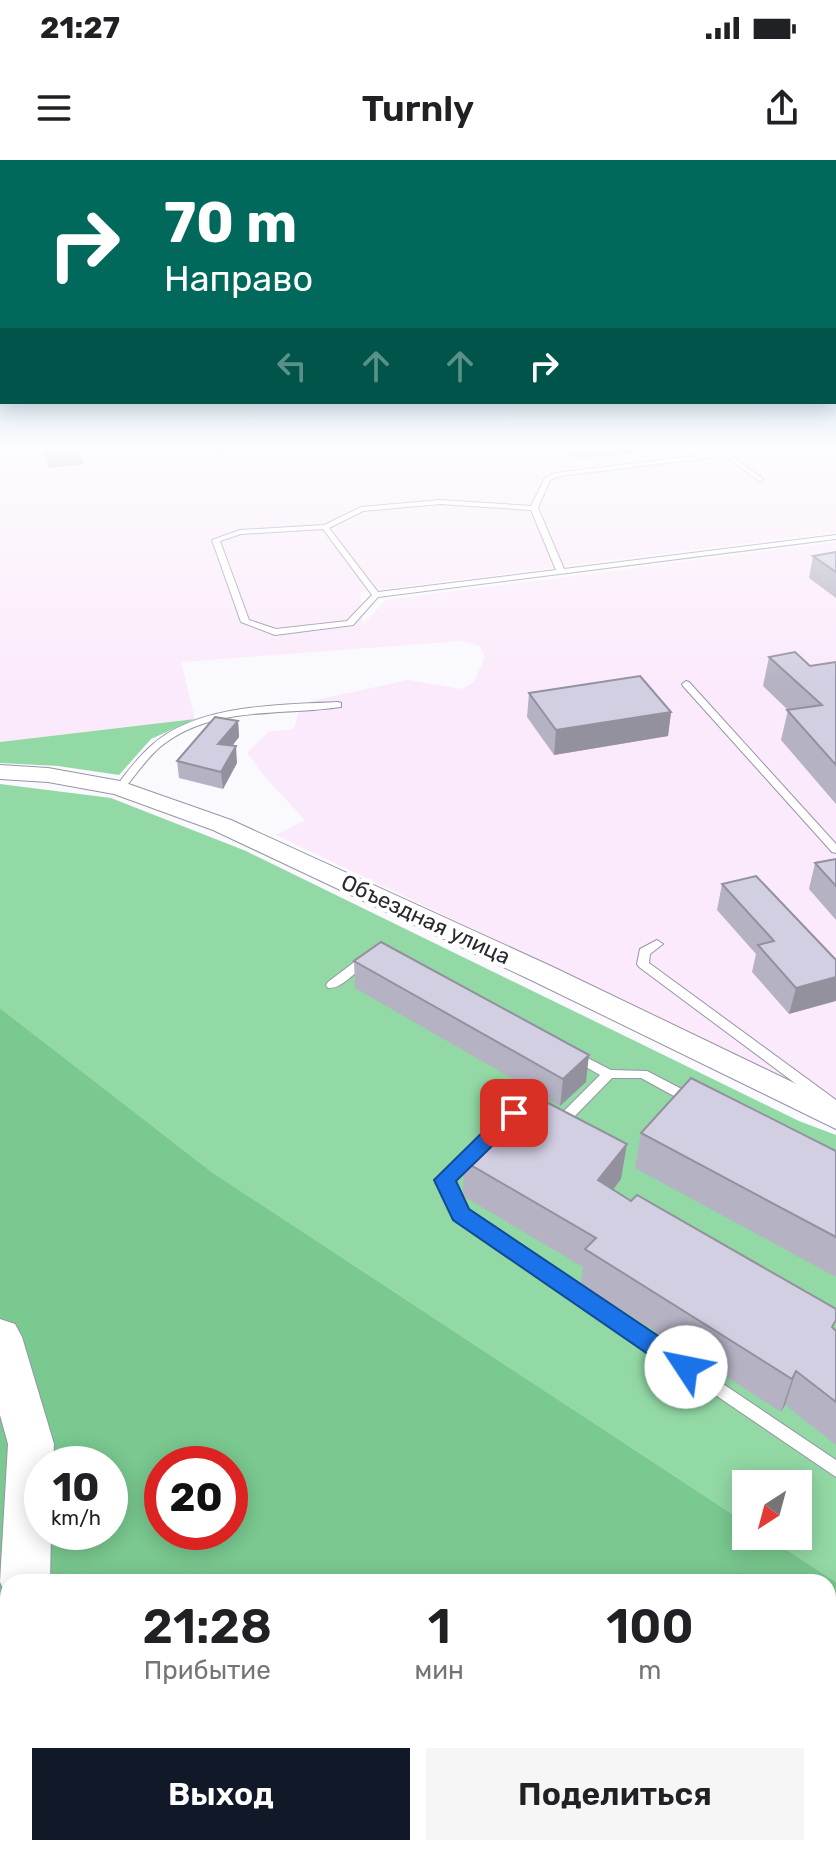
<!DOCTYPE html>
<html lang="ru">
<meta charset="utf-8">
<style>
body{margin:0;font-family:Rubik,sans-serif;background:#f6f6f6;color:#202124;height:100vh;display:flex;flex-direction:column;font-size:30px;white-space:nowrap}
*{box-sizing:border-box;margin:0}
p{font-size:26px;color:#757577}
.icon{flex:none;width:44px;height:44px;fill:none;stroke:currentColor;stroke-width:2;stroke-linecap:round;stroke-linejoin:round}
.map{position:relative;flex:1;overflow:hidden}
.drawer{position:absolute;left:0px;top:1414px;width:836px;height:282px;display:flex;flex-direction:column;background:#fff;border-radius:24px 24px 0 0;box-shadow:0 4px 20px #0003}
.drawer>*{flex:none}
.top-card{position:absolute;left:0px;top:0px;width:836px;height:244px;box-shadow:0 4px 20px #0003;background:#00695c;color:#fff;overflow:hidden}
.needle{width:52px;rotate:216deg}
.controls{position:absolute;left:732px;top:1310px;display:grid;gap:16px}
.controls a{display:grid;place-items:center;width:80px;height:80px;border-radius:0px;background:#fff;box-shadow:0 4px 20px #0003;font-size:40px}
.speed{position:absolute;left:24px;top:1286px;display:flex;gap:16px;font-size:40px;font-weight:700;text-align:center}
.speed>*{display:grid;place-content:center;width:104px;height:104px;border-radius:50%;background:#fff;box-shadow:0 4px 20px #0003;line-height:1}
.speed small{font-size:20px;font-weight:400}
.speed .limit{border:12px solid #d22;background:#fff;color:#111}
.pin{position:absolute;display:grid;place-items:center;width:68px;height:68px;color:#fff;margin:-34px;border-radius:16px;box-shadow:0 4px 12px #0006}
.me{position:absolute;width:88px;margin:-44px;rotate:304deg;stroke-linejoin:round;filter:drop-shadow(0 0 6px #0008)}
.turn{display:flex;align-items:center;gap:28px;height:168px;padding:0 32px;font-size:36px}
.turn .icon{width:104px;height:104px;stroke-width:2.5}
.turn b{display:block;font-size:56px;line-height:68px}
.lanes{display:flex;align-items:center;height:76px;padding:0 32px;background:#0003;justify-content:center;gap:40px;direction:ltr}
.lanes .off{opacity:.35}
.eta{display:flex;justify-content:space-evenly;align-items:center;height:136px;text-align:center}
.eta b{font-size:48px;font-weight:600;line-height:56px}
.action{display:flex;gap:16px;margin-top:auto;padding:16px 32px}
.action a{flex:1;height:92px;border-radius:0px;background:#111827;color:#fff;font-size:32px;font-weight:600;line-height:92px;text-align:center}
.action a+a{background:#f6f6f6;color:#202124}
.status{display:flex;justify-content:space-between;align-items:center;height:56px;padding:0 40px;background:#fff;direction:ltr}
.status svg{height:22px;fill:currentColor}
header{display:flex;justify-content:space-between;align-items:center;height:104px;padding:0 32px;background:#fff;font-size:36px;font-weight:600}
.map>svg:first-child{display:block}
.industrial{fill:#fbeafb}
.green{fill:#92d9a5}
.forest{fill:#7ac990;fill-rule:evenodd}
.lines{fill:none;stroke-linecap:round;stroke-linejoin:round}
.service-casing{stroke:#9894a7;stroke-width:2}
.tertiary-casing{stroke:#9894a7;stroke-width:2}
.secondary-casing{stroke:#9894a7;stroke-width:2}
.service{fill:#fff;fill-rule:evenodd}
.tertiary{fill:#fff;fill-rule:evenodd}
.secondary{fill:#fff;fill-rule:evenodd}
.wall{fill:#b5b2c3}
.shaded-wall{fill:#94919f}
.building{fill:#d3cfe3;stroke:#94919f;stroke-width:2}
.route{fill:#1a73e8;stroke:#114b97;stroke-width:2}
.labels{text-anchor:middle;stroke-width:8;stroke-linejoin:round;paint-order:stroke}
.street-label{font-size:22px;fill:#2a2930;stroke:#fff}
</style>
<div class="status"><b>21:27</b><svg viewBox="0 0 49 12"><path d="M0 12V9h3v3zM5 12V6h3v6zM10 12V3h3v9zM15 12V0h3v12zM26 1h20v11H26zM47 4h2v5h-2z"/></svg></div>
<header><svg class="icon" aria-label="menu" viewBox="0 0 24 24"><path d="M4 6h16M4 12h16M4 18h16"/></svg>Turnly<svg class="icon" aria-label="share" viewBox="0 0 24 24"><path d="M12 15V3M7 8l5-5 5 5M5 13v7h14v-7"/></svg></header>
<div class="map">
<svg width="836" height="1695" viewBox="0 0 836 1695">
<rect width="100%" height="100%" fill="#faf9fd"/>
<path class="industrial" d="M0,286h836v86l-476,60 3,32 23,-24 450,-58v560l-560,-267 29,-15 -39,-42 -19,-25 21,-21 26,-3 4,-16 13,-12 97,-21 54,9 12,-7 11,-25 -5,-11 -18,-5 -281,21 14,57 -195,23z"/>
<g class="green">
<path d="M195,559l-44,20 -32,36 -61,-9 -58,-3v-21z"/>
<path d="M0,624l111,14 135,53 553,270 37,14v447l-70,-46h32v-52h-52v39l-534,-351 -212,-164z"/>
</g>
<path class="forest" d="M0,848l212,164 534,351v13h20l70,46v273h-836zM42,1304h68v68h-68zM162,1304h68v68h-68zM8,1422h820v266h-820z"/>
<g class="lines">
<g class="service-casing">
<g id="service">
<path d="M726,292l37,27v2h-4l-34,-25 -166,20 -9,4 -12,28 26,61 272,-34v4l-458,58 -25,28 -78,10 -34,-13 -29,-82 28,-10 84,-5 37,-18 79,-7 91,6 14,-28 11,-5zM440,344l91,6 25,60 -178,22 -49,-64 34,-17zM323,369l49,66 -25,26 -71,8 -27,-9 -29,-79 21,-7z"/>
<path d="M686,521l3,1 147,162v9l-4,-1 -149,-166 -1,-2z"/>
<path d="M338,542l3,1v4c-61,9 -130,-2 -181,40 -14,12 -25,29 -37,43h-6l-2,-2c11,-15 23,-31 37,-43 46,-41 127,-40 186,-43z"/>
<path d="M657,780l6,4 -13,10 -1,9 187,137v12l-5,-2 -192,-143 -2,-3 3,-15z"/>
<path d="M367,799l6,4 -2,3c-17,2 -26,23 -43,22l-2,-3 2,-3 29,-22z"/>
<path d="M576,892l35,18 36,1 48,25 1,3 -1,3h-10l-44,-24h-29l-41,42 -5,2 -14,-3 -2,-3 2,-3 11,-1 37,-37 -28,-16 -2,-3z"/>
<path d="M491,970l5,2 2,3 -2,3 -45,43 15,30 370,249v17l-380,-258 -19,-39 49,-48z"/>
</g>
</g>
<g class="tertiary-casing">
<path id="tertiary" d="M0,605l48,3 72,13 111,39 322,147 283,136v26l-303,-148 -320,-151 -99,-36 -66,-12 -48,-3z"/>
</g>
<g class="secondary-casing">
<g id="secondary">
<path d="M0,1159l15,5 7,13 32,107 -1,20h-11v68h9l-1,50h-42v18l-8,-18 8,-138 -8,-29z"/>
<path d="M8,1490v87l-8,4v-88z"/>
</g>
</g>
<use href="#service" class="service"/>
<use href="#tertiary" class="tertiary"/>
<use href="#secondary" class="secondary"/>
</g>
<g class="wall">
<path d="M41,286h55l-15,2 2,16 -34,4z"/>
<path d="M564,286h89l-1,5 -76,8z"/>
<path d="M836,392v46l-27,-20 4,-22z"/>
<path d="M769,497l41,9 26,-4v142l-55,-64 7,-30 -25,-24z"/>
<path d="M529,533l142,19 -3,24 -114,19 -27,-38z"/>
<path d="M238,561l1,16 -6,8 4,18 -14,26 -44,-11 -2,-17z"/>
<path d="M836,699v61l-27,-31 6,-26z"/>
<path d="M722,724l114,76 -47,54 -37,-42 4,-18 -39,-44z"/>
<path d="M354,801l232,121 -26,24 -205,-118z"/>
<path d="M641,973l195,18v126l-201,-109z"/>
<path d="M464,1001l157,18 -8,11 221,139 2,2v114l-51,-40 -4,7 -200,-128 2,-17 -120,-71z"/>
</g>
<g class="shaded-wall">
<path d="M214,286h27v3l-27,3z"/>
<path d="M577,286h76l-1,5 -76,8z"/>
<path d="M81,289l2,15 -34,4 -3,-15z"/>
<path d="M671,552l-3,24 -114,19 2,-25z"/>
<path d="M238,561l1,16 -19,24 -2,-17z"/>
<path d="M236,586l1,17 -14,26 -2,-17z"/>
<path d="M836,817v24l-47,13 7,-26z"/>
<path d="M589,895l-3,27 -26,24 3,-27z"/>
<path d="M627,984l-6,35 -27,36 4,-35z"/>
<path d="M796,1211l-11,34 -4,7 11,-33z"/>
</g>
<g class="building">
<path d="M44,286h36l1,3 -35,4z"/>
<path d="M836,392v20l-23,-16z"/>
<path d="M795,492l15,14 26,-4v103l-49,-55 35,-5 -53,-48z"/>
<path d="M640,516l31,36 -115,18 -27,-37z"/>
<path d="M215,557l23,4 -20,23 18,2 -15,26 -44,-11z"/>
<path d="M836,699v27l-21,-23z"/>
<path d="M756,716l80,84v17l-40,11 -38,-43 16,-4 -52,-57z"/>
<path d="M381,782l208,113 -26,24 -209,-118z"/>
<path d="M691,918l145,73v86l-195,-104z"/>
<path d="M531,934l96,50 -29,36 33,21 6,-6 199,114v11l-4,7 4,4v71l-40,-31 -4,8 -207,-130 11,-11 -132,-77z"/>
</g>
<linearGradient id="sky" x2="0" y2="1"><stop stop-color="#60b0de"/><stop offset="0.55" stop-color="#fdfcfe"/><stop offset="1" stop-color="#fdfcfe" stop-opacity="0"/></linearGradient>
<rect width="836" height="524" fill="url(#sky)"/>
<path class="route" d="M514,945l7,3 3,5 -3,5 -65,63 13,28 225,151 4,7 -4,7 -8,3 -9,-3 -224,-154 -19,-40 73,-72z"/>
<g class="labels">
<g class="street-label">
<text transform="translate(426 759) rotate(25)" y="8">Объездная улица</text>
</g>
</g>
</svg>
<div class="controls">
<a><svg class="needle" viewBox="-14 -14 28 28"><path d="M0-13l5 13h-10z" fill="#e53935"/><path d="M0 13l5-13h-10z" fill="#757577"/></svg></a>
</div>
<div class="speed"><div>10<small>km/h</small></div><div class="limit">20</div></div>
<div class="pin" style="left:514px;top:953px;background:#d93025"><svg class="icon" aria-label="arrive" viewBox="0 0 24 24"><path d="M6 21V4h12l-3 4 3 4H6"/></svg></div>
<svg class="me" style="left:686px;top:1207px" viewBox="-20 -20 40 40"><circle r="19" fill="#fff"/><path d="M0-13L10 11 0 6-10 11z" fill="#1a73e8"/></svg>
<div class="top-card">
<div class="turn"><svg class="icon" aria-label="right" viewBox="0 0 24 24"><path d="M7 20v-9h11M14 6l5 5-5 5"/></svg><div><b>70 m</b>Направо</div></div>
<div class="lanes"><svg class="icon off" aria-label="left" viewBox="0 0 24 24"><path d="M17 20v-9H6M10 6l-5 5 5 5"/></svg><svg class="icon off" aria-label="ahead" viewBox="0 0 24 24"><path d="M12 20V5M6 11l6-6 6 6"/></svg><svg class="icon off" aria-label="ahead" viewBox="0 0 24 24"><path d="M12 20V5M6 11l6-6 6 6"/></svg><svg class="icon" aria-label="right" viewBox="0 0 24 24"><path d="M7 20v-9h11M14 6l5 5-5 5"/></svg></div>
</div>
<section class="drawer">
<div class="eta">
<div><b>21:28</b><p>Прибытие</p></div>
<div><b>1</b><p>мин</p></div>
<div><b>100</b><p>m</p></div>
</div>
<div class="action"><a>Выход</a><a>Поделиться</a></div>
</section>
</div>
